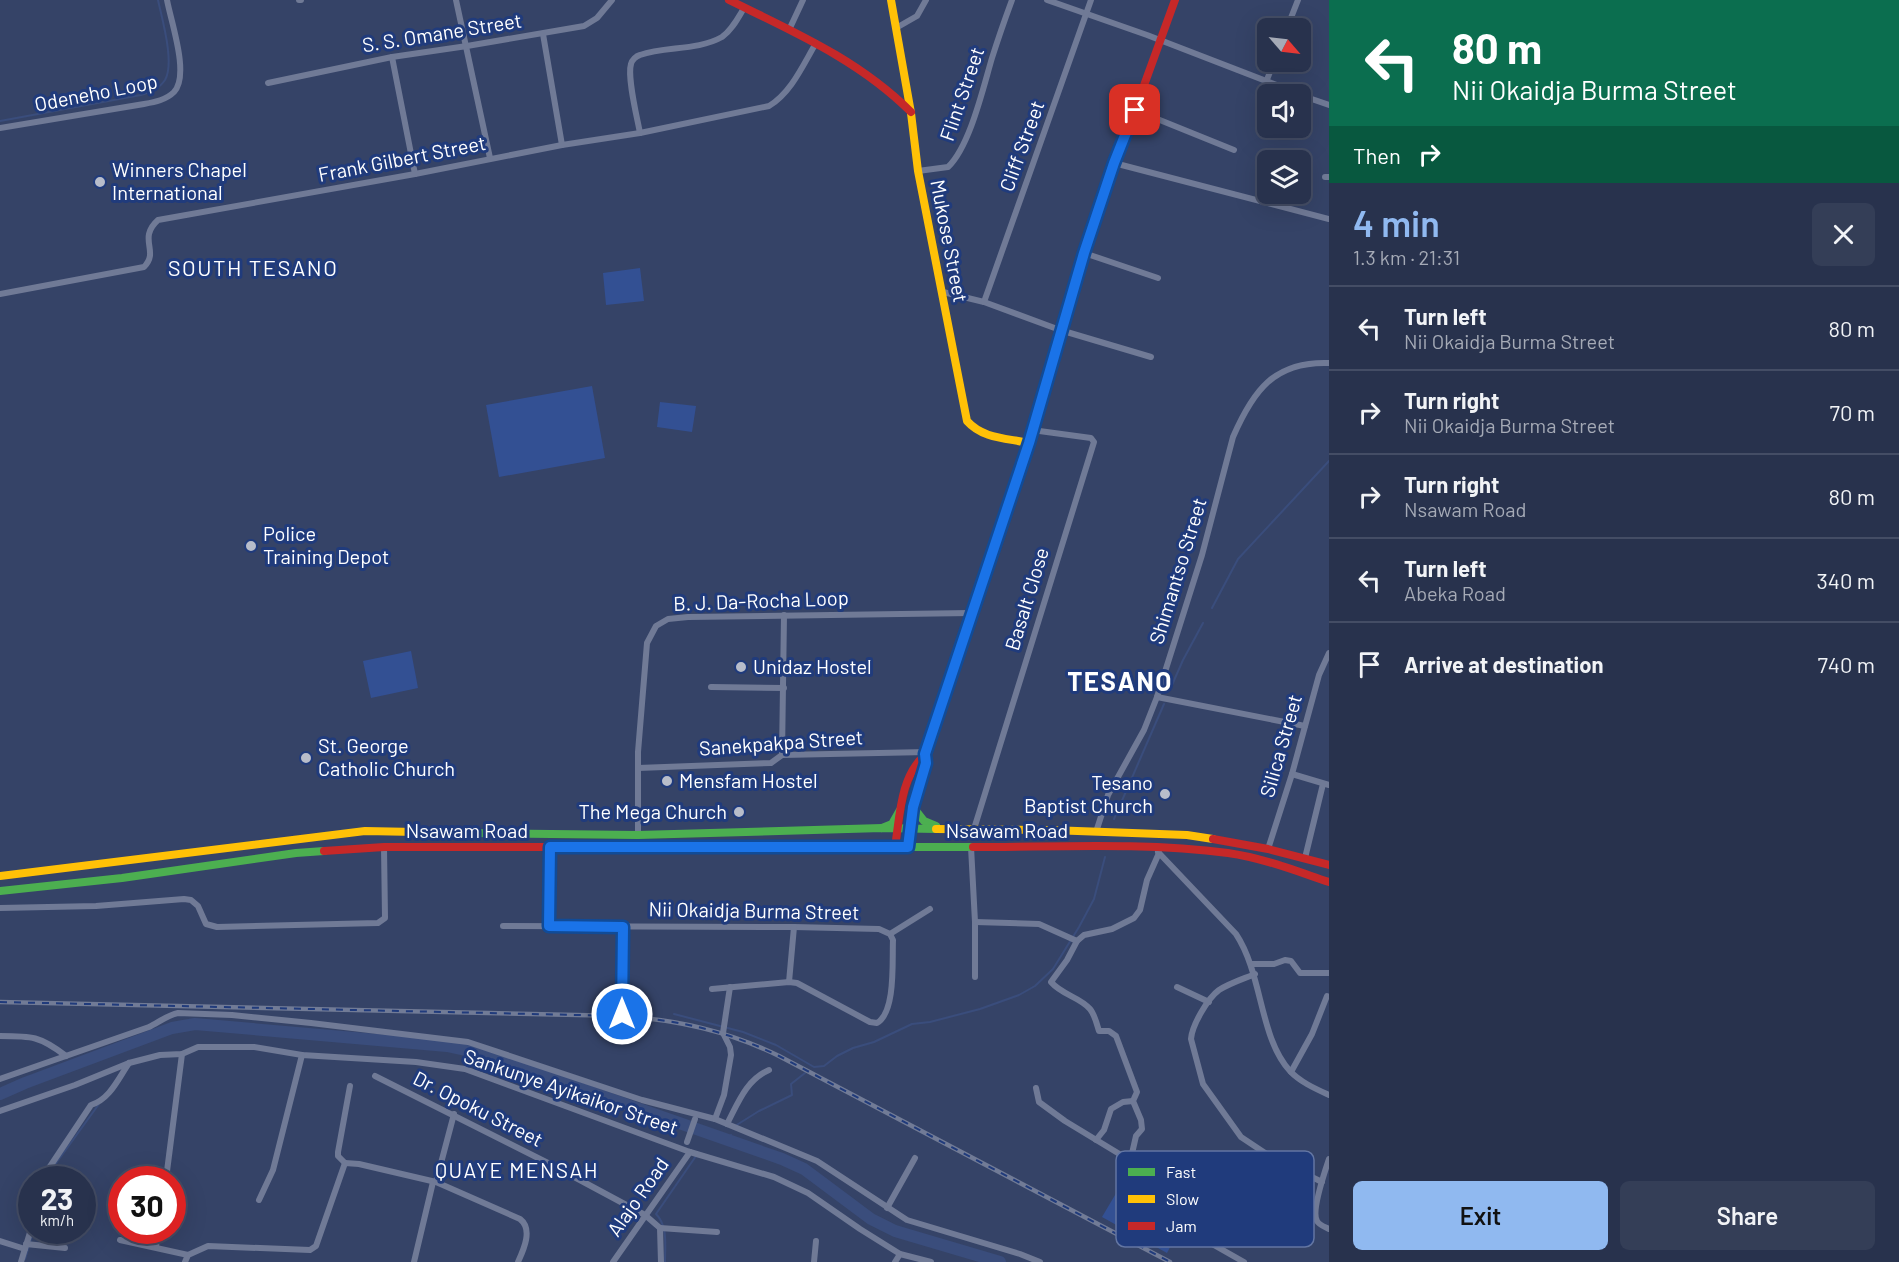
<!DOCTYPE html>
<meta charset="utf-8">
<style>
body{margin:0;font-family:Barlow,sans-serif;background:#343e57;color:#f1f3f6;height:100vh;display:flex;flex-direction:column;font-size:22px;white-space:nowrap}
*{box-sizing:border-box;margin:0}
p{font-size:20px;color:#a5aab6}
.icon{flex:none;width:33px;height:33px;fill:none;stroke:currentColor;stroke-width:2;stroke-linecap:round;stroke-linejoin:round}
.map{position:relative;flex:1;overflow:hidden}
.sheet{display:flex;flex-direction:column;background:#28324d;width:570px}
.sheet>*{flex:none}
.top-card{background:#0b6e4f;color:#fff;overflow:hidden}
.needle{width:39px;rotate:118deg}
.tools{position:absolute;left:1257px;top:18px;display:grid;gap:12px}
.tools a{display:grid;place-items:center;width:54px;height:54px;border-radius:9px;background:#28324d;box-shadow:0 6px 24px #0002,0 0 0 2px #444d65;font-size:30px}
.speed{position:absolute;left:18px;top:1166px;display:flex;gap:12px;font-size:30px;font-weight:700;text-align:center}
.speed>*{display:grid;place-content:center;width:78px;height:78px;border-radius:50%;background:#28324d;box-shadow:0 6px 24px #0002,0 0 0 2px #444d65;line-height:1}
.speed small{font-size:15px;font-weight:400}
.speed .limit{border:9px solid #d22;background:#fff;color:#111}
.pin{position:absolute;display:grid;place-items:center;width:51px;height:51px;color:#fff;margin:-26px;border-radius:12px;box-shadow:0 3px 9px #0006}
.me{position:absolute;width:66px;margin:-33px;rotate:0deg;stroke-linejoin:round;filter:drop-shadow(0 0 4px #0008)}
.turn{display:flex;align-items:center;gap:21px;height:126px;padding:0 24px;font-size:27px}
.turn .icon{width:78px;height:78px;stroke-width:2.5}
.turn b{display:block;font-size:42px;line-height:51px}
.then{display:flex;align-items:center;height:57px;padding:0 24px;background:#0003;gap:12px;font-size:22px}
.round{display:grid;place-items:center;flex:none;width:63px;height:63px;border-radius:9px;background:#343e57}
.overview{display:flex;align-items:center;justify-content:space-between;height:102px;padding:0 24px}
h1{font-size:36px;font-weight:600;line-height:45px;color:#90b9f0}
.primary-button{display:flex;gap:12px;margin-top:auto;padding:12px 24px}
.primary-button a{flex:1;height:69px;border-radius:9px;background:#90b9f0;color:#111;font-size:24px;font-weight:600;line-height:69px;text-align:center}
.primary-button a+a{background:#343e57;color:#f1f3f6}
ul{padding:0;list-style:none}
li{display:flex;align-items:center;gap:18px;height:84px;padding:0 24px;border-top:2px solid #444d65}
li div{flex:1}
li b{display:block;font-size:22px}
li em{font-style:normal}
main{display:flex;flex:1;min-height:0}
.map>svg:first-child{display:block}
.green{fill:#335093}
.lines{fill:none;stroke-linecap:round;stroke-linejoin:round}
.stream{stroke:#3a4d7c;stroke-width:2}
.river{stroke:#3a4d7c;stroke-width:12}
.street{stroke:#707a96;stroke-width:6}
.fast{stroke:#4caf50;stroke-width:8}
.slow{stroke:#ffc107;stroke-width:8}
.jam{stroke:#c62828;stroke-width:8}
.rail-casing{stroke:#717b96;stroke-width:4.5}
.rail{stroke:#203b7c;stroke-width:2;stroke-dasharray:7;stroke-linecap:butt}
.route-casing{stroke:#114b97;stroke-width:15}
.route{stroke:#1a73e8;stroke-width:10}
.poi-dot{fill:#b8bdca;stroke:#203b7c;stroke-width:2}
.labels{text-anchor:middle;stroke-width:6;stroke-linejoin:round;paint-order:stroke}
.street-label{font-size:20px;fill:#fff;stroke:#203b7c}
.poi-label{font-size:20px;fill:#fff;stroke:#203b7c;text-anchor:start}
.neighbourhood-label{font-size:21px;letter-spacing:1.5px;fill:#fff;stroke:#203b7c}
.quarter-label{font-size:22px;letter-spacing:1.5px;fill:#fff;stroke:#203b7c}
.district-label{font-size:26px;font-weight:bold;letter-spacing:1.5px;fill:#fff;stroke:#203b7c}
.key{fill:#203b7c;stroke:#6376a3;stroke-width:1.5}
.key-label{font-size:16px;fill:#fff}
</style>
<main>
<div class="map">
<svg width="1329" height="1262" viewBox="0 0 1329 1262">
<rect width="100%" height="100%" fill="#354367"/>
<g class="green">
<path d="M640,268l4,33 -38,4 -3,-32z"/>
<path d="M592,386l13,72 -106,19 -13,-72z"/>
<path d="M660,402l36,4 -4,26 -35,-5z"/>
<path d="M411,651l7,37 -47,10 -8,-37z"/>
<path d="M1118,1190l63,36 -14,27 -65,-36z"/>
</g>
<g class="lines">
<g class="stream">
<path d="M0,121l141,-26c9,-3 18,-6 24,-15 10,-17 -3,-61 -7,-80"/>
<path d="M1212,608l26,-49 91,-98"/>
<path d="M1172,685l11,-25 20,-37"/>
<path d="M1114,819l50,-115"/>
<path d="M674,1014l69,18 33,13 38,22 10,-1 13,-10 16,-8 21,-6 38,-18 18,-2 50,-13 39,-14 16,-9 18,-17 26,-42 15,-28 11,-42"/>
<path d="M735,1126l24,-15 33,-16 -1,-11 14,-11"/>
<path d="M729,1141l2,-6"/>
<path d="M50,1179l4,-13 45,-62"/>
<path d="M25,1259l9,-29"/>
<path d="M665,1262c0,-17 3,-36 -9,-48l40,-58"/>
</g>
<path class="river" d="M0,1094l25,-11 147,-55 23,-4 252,22 32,7 303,106 22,10 67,50 24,12 105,31"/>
<g class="street">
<path d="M299,0h2"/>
<path d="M456,0l34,158"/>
<path d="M1047,0l100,35 153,59"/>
<path d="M896,28l21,-12 9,-16"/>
<path d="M1287,28l11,-28"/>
<path d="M789,30l14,-30"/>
<path d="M543,34l19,111"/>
<path d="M392,57l23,117"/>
<path d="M1266,82l8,-20"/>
<path d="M268,83l124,-26 75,-11 117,-20 13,-8 15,-18"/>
<path d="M1300,95l29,10"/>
<path d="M1135,110l99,40"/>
<path d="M0,128l144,-24c11,-2 22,-4 30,-12 16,-17 -3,-70 -7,-92"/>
<path d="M640,133c-3,-16 -13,-56 -9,-69 1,-4 5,-8 9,-9 26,-9 57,-4 82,-18 10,-7 16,-19 22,-29"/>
<path d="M1114,163l215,56"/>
<path d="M918,171l30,-4c22,-21 35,-79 44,-109 6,-19 13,-39 20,-58"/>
<path d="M1325,177h4"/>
<path d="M1084,253l74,25"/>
<path d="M943,292l41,10 76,28 91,27"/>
<path d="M0,294l144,-27c16,-16 -7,-28 14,-47l257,-46 147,-29 78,-12 129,-27c22,-13 34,-41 47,-63"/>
<path d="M984,302l107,-302"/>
<path d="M711,687l73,1"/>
<path d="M1157,697l148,29"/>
<path d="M782,755l2,-140"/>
<path d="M638,768l133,-5 11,-8 145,-3"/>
<path d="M1292,774l37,11"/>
<path d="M974,829l120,-387 -3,-4 -59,-8"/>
<path d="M1096,832l12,-37 36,-65 13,-33 45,-142 31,-118c20,-46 41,-76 96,-74"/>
<path d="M638,835v-83l9,-109 9,-17 12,-7 20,-2 283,-4"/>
<path d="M971,847l4,75v55"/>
<path d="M1268,849l24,-75 27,-99 10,-22"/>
<path d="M1158,852l78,82c27,41 23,103 54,137 10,11 26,18 39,24"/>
<path d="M1159,853l-12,27 -7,30 -6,8 -22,11 -28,6 -7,6 -10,19 -16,22c11,13 29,15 39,27 5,6 7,16 9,22h10l7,5 21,56 -4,9 8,19 1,9 -6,7 -8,35 4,8 16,17 43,36 53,30"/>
<path d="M1305,858l18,-74"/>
<path d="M0,908l96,-2 88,-7 7,1 7,6 8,18 11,3 161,-4 7,-5 -1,-71"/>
<path d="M975,922l64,2 38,17"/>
<path d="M503,926l291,1 85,2 11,5 3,6c-1,21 3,72 -16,83l-7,-1 -73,-39 -8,-1 -77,7"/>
<path d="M549,926l1,-79"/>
<path d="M890,934l40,-25"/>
<path d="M1251,964h23l11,-4 6,1 9,12h29"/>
<path d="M1255,974c-12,5 -25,9 -36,16 -11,8 -27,35 -28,49l12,45 38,53 30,20 51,25"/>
<path d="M789,982l5,-55"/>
<path d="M1177,987l32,15"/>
<path d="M622,1014l1,-87"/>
<path d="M0,1036c32,0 40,0 66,20"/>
<path d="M1291,1072l21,-38 15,-38"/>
<path d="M375,1076l175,88 95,51 15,13 1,34"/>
<path d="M0,1079l149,-52c10,-5 19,-12 29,-14l54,2 79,8 157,19 174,58 73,19 102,42 90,59 113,34 20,8"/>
<path d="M1036,1088l3,14 26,19 66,40"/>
<path d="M0,1111l75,-26 54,-22 31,-8 22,-1 16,-7h56l48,8 114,7 49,7 225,83 84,25 34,16 52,36 40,25 31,8"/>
<path d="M715,1119l9,-24 7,-40 -1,-8 -7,-14 7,-46"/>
<path d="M727,1124c11,-21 19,-44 42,-54"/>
<path d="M1096,1140l8,-10 7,-21 12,-7 10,-1"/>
<path d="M687,1142l8,-23"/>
<path d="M1329,1159c-4,12 -18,52 -12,62 2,4 8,6 12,8"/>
<path d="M345,1163l-7,-7v-4l12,-66"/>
<path d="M45,1179l4,-11 42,-63c19,-6 27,-26 38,-42"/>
<path d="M166,1179l16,-125"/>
<path d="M436,1182l18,-68"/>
<path d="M259,1200l14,-30 29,-115"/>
<path d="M887,1208l28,-50"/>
<path d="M660,1228l57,4"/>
<path d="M120,1240l68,15"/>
<path d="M0,1241l25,8"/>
<path d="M26,1244l39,4"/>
<path d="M156,1247l2,-17"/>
<path d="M21,1262l11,-36"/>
<path d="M185,1262l3,-7 20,-9 102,4 6,-4 29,-83 14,1 77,18 84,37c13,10 4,30 -2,43"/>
<path d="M414,1262l19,-80"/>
<path d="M613,1262l77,-110"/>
<path d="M814,1262l2,-21"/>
<path d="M895,1262l5,-8"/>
</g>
<g class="fast">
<path d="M913,807l11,14 12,5"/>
<path d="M882,828l10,-4 8,-14"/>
<path d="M468,833l170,2 244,-7 54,1"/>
<path d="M553,847h420"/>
<path d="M908,847l5,-40 13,-44 -1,-8 82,-246"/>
<path d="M0,891l122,-13 174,-25 28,-2"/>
</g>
<g class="slow">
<path d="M891,0l20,113 7,58 49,250c16,18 40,17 62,22"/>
<path d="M1007,509l22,-66 69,-231"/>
<path d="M936,829l114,1 137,5 26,4"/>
<path d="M0,876l365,-45 103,2"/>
</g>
<g class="jam">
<path d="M729,0c65,32 130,60 182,112"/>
<path d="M1098,212l77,-212"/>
<path d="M1213,839l55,10 61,16"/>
<path d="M895,847c5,-31 5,-70 30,-92"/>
<path d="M973,847c84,0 171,-5 255,6 35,5 68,18 101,29"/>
<path d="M324,851l60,-4h169"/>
</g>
<g class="rail-casing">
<path id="rail" d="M0,1002l622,14c56,4 106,15 157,40l391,206"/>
</g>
<use href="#rail" class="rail"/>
</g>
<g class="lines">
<g class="route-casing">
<path id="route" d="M622,1014l1,-87 -74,-1 1,-79h358l5,-40 13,-44 -1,-9 104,-311 55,-190 30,-90 21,-53"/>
</g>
<use href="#route" class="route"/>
</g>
<g class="poi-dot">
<circle cx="100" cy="182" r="6"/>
<circle cx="251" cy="546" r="6"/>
<circle cx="741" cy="667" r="6"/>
<circle cx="306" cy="758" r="6"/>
<circle cx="667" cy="781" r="6"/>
<circle cx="1165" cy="794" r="6"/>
<circle cx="739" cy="812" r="6"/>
</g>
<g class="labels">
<g class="street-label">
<text transform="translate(442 33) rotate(-9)" y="7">S. S. Omane Street</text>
<text transform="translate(96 93) rotate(-11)" y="7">Odeneho Loop</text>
<text transform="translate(962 94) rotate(-71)" y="7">Flint Street</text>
<text transform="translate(1022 146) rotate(-70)" y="7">Cliff Street</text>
<text transform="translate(402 159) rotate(-11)" y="7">Frank Gilbert Street</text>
<text transform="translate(949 241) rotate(79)" y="7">Mukose Street</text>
<text transform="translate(1178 571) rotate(-73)" y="7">Shimantso Street</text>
<text transform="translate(1027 599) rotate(-73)" y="7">Basalt Close</text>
<text transform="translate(761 601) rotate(-2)" y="7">B. J. Da-Rocha Loop</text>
<text transform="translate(781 743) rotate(-4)" y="7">Sanekpakpa Street</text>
<text transform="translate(1281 746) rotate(-74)" y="7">Silica Street</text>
<text x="467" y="838">Nsawam Road</text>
<text x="1007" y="838">Nsawam Road</text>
<text transform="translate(754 911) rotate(1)" y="7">Nii Okaidja Burma Street</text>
<text transform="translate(571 1092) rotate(19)" y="7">Sankunye Ayikaikor Street</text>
<text transform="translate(478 1109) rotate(27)" y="7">Dr. Opoku Street</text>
<text transform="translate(638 1197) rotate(-55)" y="7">Alajo Road</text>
</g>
<g class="poi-label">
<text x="112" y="177">Winners Chapel<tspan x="112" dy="23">International</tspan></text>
<text x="263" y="541">Police<tspan x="263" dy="23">Training Depot</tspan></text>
<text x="753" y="674">Unidaz Hostel</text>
<text x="318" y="753">St. George<tspan x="318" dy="23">Catholic Church</tspan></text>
<text x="679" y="788">Mensfam Hostel</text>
<text x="1153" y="790" text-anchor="end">Tesano<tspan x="1153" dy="23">Baptist Church</tspan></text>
<text x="727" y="819" text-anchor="end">The Mega Church</text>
</g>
<g class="neighbourhood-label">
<text x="517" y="1178">QUAYE MENSAH</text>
</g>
<g class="quarter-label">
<text x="253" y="276">SOUTH TESANO</text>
</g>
<g class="district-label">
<text x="1120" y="691">TESANO</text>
</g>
</g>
<rect x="1116" y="1151" width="198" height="96" rx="9" class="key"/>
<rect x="1128" y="1168" width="27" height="8" fill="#4caf50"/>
<rect x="1128" y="1195" width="27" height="8" fill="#ffc107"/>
<rect x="1128" y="1222" width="27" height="8" fill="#c62828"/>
<g class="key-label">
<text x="1166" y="1178">Fast</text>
<text x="1166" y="1205">Slow</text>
<text x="1166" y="1232">Jam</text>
</g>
</svg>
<div class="tools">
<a><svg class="needle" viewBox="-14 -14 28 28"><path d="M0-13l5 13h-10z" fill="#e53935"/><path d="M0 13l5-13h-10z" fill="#a5aab6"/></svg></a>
<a><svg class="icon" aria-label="sound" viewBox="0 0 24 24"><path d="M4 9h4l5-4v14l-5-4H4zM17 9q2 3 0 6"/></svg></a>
<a><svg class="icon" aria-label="layers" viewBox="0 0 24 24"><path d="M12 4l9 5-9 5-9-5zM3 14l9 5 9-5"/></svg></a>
</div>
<div class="speed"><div>23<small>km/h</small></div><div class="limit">30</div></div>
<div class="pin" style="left:1135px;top:110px;background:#d93025"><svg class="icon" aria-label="arrive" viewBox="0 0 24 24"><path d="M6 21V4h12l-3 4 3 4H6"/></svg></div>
<svg class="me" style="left:622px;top:1014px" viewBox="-20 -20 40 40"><circle r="17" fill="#1a73e8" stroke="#fff" stroke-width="3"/><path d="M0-11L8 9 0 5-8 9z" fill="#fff"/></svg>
</div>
<section class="sheet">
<div class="top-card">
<div class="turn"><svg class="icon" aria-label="left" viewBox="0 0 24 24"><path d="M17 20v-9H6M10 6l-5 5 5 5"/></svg><div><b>80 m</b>Nii Okaidja Burma Street</div></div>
<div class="then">Then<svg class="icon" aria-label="right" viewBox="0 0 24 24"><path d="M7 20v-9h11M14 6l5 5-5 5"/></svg></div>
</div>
<div class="overview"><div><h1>4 min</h1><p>1.3 km · 21:31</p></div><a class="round"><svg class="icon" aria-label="close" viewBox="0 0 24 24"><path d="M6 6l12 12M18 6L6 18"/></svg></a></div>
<ul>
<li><svg class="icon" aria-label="left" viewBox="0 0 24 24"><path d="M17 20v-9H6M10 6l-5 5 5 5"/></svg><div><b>Turn left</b><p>Nii Okaidja Burma Street</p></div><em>80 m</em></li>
<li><svg class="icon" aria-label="right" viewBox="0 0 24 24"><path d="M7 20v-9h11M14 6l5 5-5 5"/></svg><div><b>Turn right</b><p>Nii Okaidja Burma Street</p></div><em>70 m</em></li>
<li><svg class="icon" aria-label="right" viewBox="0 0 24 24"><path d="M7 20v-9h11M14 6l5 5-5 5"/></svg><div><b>Turn right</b><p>Nsawam Road</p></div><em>80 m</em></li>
<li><svg class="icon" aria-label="left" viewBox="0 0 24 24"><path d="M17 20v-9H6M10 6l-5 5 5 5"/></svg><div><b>Turn left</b><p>Abeka Road</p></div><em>340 m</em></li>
<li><svg class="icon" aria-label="arrive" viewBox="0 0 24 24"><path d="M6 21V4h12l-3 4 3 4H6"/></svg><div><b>Arrive at destination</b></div><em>740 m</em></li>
</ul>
<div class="primary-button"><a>Exit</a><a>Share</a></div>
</section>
</main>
